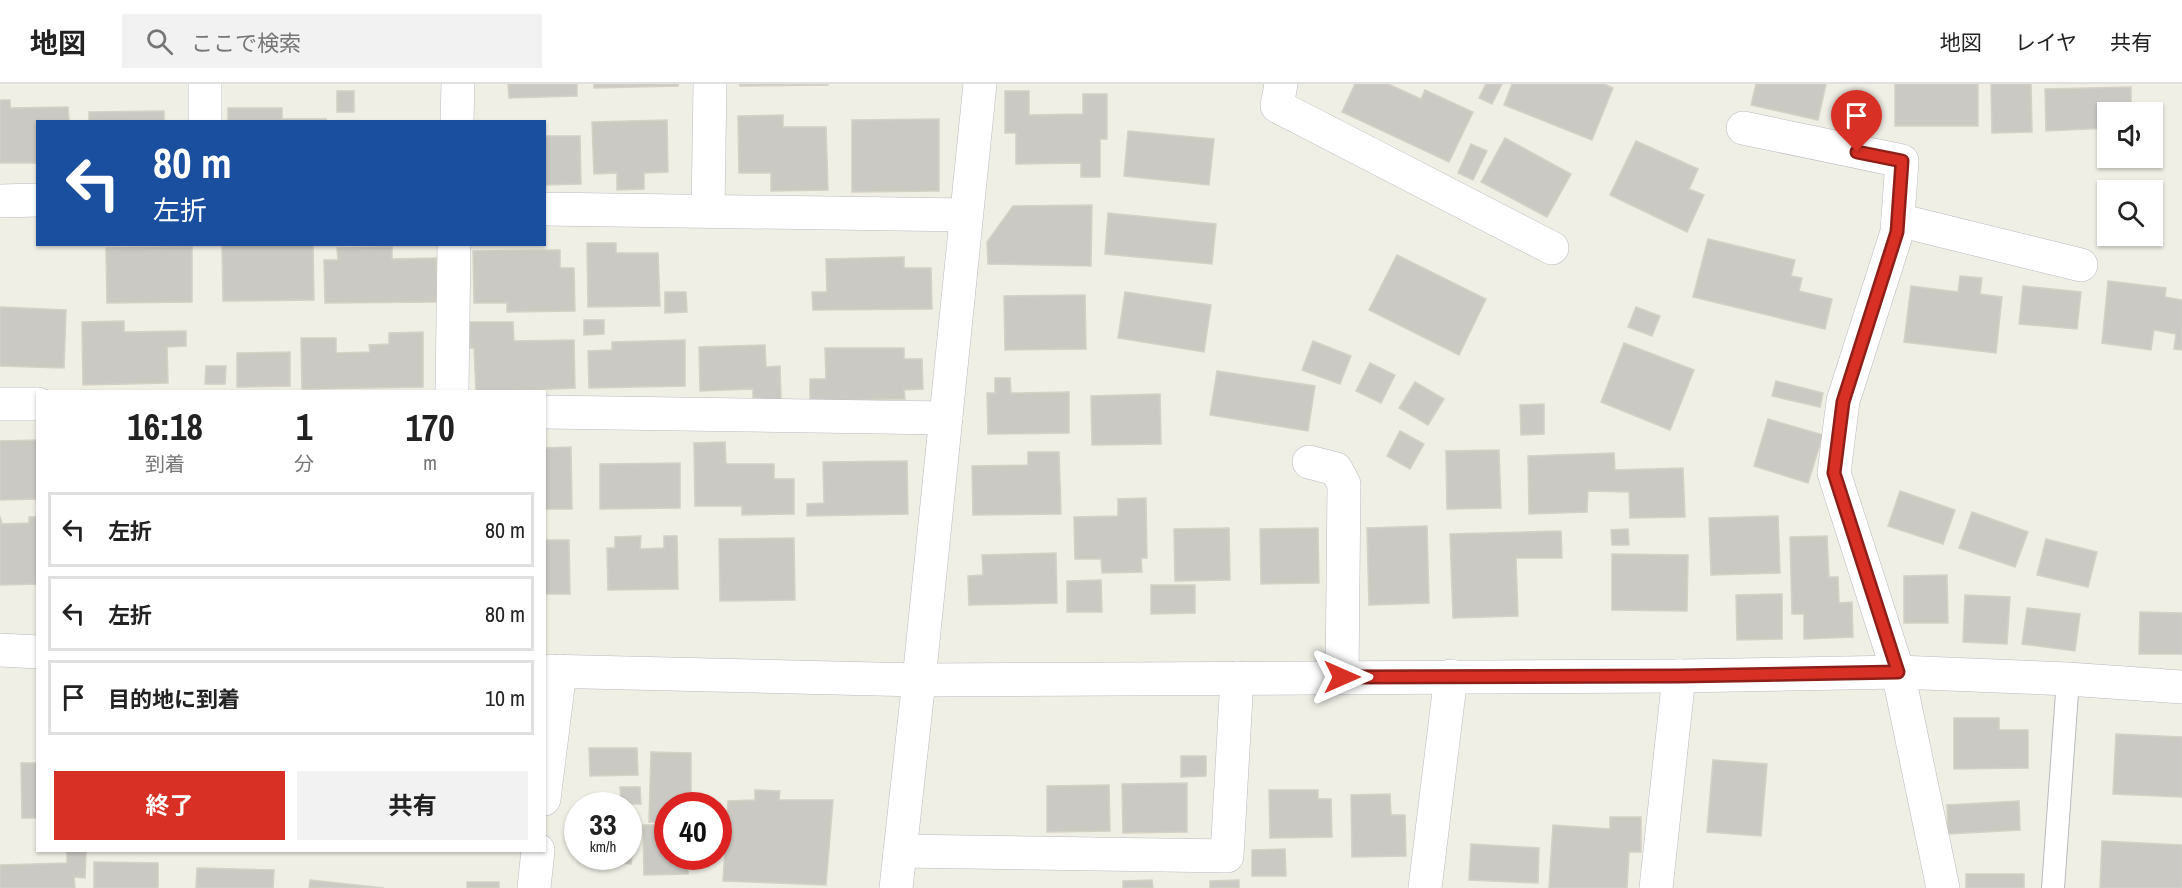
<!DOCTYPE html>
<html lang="ja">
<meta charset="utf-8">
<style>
body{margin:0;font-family:"Archivo Narrow","Noto Sans JP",sans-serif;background:#f2f2f2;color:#222;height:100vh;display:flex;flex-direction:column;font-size:22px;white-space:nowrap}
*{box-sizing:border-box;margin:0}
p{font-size:20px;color:#767676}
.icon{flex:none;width:33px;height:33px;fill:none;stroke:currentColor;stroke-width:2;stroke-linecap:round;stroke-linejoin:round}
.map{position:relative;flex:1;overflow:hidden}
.drawer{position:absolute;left:36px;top:306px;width:510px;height:462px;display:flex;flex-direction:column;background:#fff;border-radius:0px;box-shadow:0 2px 4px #0004}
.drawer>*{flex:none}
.hud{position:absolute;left:36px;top:36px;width:510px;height:126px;border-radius:0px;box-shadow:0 2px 4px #0004;background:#1a4fa0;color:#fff;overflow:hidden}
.fabs{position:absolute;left:2097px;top:18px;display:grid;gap:12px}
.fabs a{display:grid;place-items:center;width:66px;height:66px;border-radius:0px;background:#fff;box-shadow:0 2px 4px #0004;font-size:30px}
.speed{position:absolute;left:564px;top:708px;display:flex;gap:12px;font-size:30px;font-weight:700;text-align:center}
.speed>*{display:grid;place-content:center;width:78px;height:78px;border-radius:50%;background:#fff;box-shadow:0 2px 4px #0004;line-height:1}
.speed small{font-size:15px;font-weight:400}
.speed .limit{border:9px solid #d22;background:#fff;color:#111}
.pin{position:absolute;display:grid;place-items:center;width:51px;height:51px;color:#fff;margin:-62px -26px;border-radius:50% 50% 50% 0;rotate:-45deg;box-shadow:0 0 6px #0007}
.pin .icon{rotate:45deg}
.me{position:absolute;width:66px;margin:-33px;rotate:90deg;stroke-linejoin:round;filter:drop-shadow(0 0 4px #0008)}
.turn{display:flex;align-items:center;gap:21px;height:126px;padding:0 18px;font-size:27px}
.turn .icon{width:78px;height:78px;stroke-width:2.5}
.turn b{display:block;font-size:42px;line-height:51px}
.eta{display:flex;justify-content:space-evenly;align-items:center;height:102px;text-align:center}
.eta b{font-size:36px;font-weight:700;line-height:42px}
.button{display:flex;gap:12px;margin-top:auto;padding:12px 18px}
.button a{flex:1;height:69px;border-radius:0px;background:#d93025;color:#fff;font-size:24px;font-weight:700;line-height:69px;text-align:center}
.button a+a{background:#f2f2f2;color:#222}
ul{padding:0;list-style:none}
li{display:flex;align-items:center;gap:18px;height:75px;margin:0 12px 9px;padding:0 6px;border:3px solid #e0e0e0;border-radius:0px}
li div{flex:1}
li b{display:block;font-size:22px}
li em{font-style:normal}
header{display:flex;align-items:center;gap:36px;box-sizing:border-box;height:84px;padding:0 30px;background:#fff;border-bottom:2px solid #e0e0e0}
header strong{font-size:28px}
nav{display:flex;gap:33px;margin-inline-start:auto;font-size:21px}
.search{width:420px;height:54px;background:#f2f2f2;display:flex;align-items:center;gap:15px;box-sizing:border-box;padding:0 21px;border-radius:0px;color:#767676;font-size:22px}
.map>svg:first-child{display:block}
.building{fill:#cbc9c4;stroke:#d4d1c5;stroke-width:1.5}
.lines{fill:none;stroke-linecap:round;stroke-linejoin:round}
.service-casing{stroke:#b9babf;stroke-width:24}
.minor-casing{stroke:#b9babf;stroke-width:34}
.tertiary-casing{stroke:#b9babf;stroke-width:34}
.service{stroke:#fff;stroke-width:22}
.minor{stroke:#fff;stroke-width:33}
.tertiary{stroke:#fff;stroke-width:33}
.route-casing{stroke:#8d1f18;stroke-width:15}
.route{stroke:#d93025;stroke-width:10}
</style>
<header>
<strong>地図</strong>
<div class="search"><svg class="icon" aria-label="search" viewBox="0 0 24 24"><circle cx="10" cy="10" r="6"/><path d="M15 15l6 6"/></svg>ここで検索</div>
<nav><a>地図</a><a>レイヤ</a><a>共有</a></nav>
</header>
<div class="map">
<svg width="2182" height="804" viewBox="0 0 2182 804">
<rect width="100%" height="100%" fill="#efefe6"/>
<g class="building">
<path d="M508,0h69v12l-68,2z"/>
<path d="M594,0h84v2l-84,2z"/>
<path d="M740,0h88v1l-88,1z"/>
<path d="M1355,0h33l33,15 4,-9 48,22 -24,50 -107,-50z"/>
<path d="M1486,0h16l-10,20 -13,-6z"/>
<path d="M1512,0h92l9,4 -21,52 -88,-35z"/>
<path d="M1756,0h70l-8,36 -67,-15z"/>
<rect x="1895" y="0" width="83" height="42"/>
<path d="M1991,0h40l1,48 -40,1z"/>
<path d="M2131,3v25h-23v16l-62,3 -1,-42z"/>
<rect x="337" y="7" width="17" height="21"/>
<path d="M1005,7h24v24l54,-1v-20h24v45h-7v38h-19v-14l-65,1v-31h-11z"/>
<path d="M0,16h10v8l58,-1 1,15h-31v41h-38z"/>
<path d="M228,24h54v11h44v3h-98z"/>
<path d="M164,27v11h-75v-10z"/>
<path d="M783,31v12h43l2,63 -57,1v-18h-32l-1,-57z"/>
<path d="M939,35v72l-87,1v-72z"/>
<path d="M667,36l1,52 -24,1v16l-27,1v-17l-23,1 -2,-52z"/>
<path d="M1128,47l86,8 -5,46 -85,-9z"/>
<path d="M544,52h36l1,48 -37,1z"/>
<path d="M1505,54l66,36 -24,43 -66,-35z"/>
<path d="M1636,57l62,28 -9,20 15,6 -17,37 -77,-37z"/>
<path d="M1471,60l16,7 -14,29 -15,-7z"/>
<path d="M1092,121l-1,61 -103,-2 -1,-22 26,-36z"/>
<path d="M1108,129l108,11 -4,40 -107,-10z"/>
<path d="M1708,155l87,21 -4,16 11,2 -3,13 33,8 -7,30 -132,-32z"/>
<path d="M587,159h29v10h42l2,53 -72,1z"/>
<path d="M222,160h91l1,56 -91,1z"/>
<path d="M192,163v55l-85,1 -1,-55z"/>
<path d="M392,163v12l44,-1 1,44 -112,1 -1,-43h14l-1,-12z"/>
<path d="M560,166v18h14l1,43 -68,1v-9h-33l-1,-52z"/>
<path d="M1397,171l89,44 -27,56 -90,-45z"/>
<path d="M904,173v11h27l1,41 -119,1 -1,-18h15l-1,-33z"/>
<path d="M1960,192l22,2 -2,16 22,3 -6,56 -92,-11 7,-56 47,6z"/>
<path d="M2108,197l58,7 -1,9 17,3v50l-8,-1 2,-15 -22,-4 -3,20 -49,-7z"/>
<path d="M2023,202l58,6 -4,37 -58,-5z"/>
<path d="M665,208h21l1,20 -22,1z"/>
<path d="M1125,208l86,13 -7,47 -86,-14z"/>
<path d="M1085,211l1,54 -81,1 -1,-54z"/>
<path d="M0,223l66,3 -2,58 -64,-2z"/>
<path d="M1636,223l24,9 -8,20 -24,-9z"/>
<path d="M584,236h20v14l-20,1z"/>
<path d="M124,237v11l62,-1v15l-19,1 1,36 -85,2 -1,-63z"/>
<path d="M470,238h43l1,19 60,-1 1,48 -99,4 -2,-44h-4z"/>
<path d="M423,248v55l-121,2 -1,-51h35v15l34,-1 -1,-7 20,-1v-11z"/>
<path d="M685,256v46l-96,2 -1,-37 24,-1v-8z"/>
<path d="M1313,257l38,15 -11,28 -38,-14z"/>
<path d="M1624,259l70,27 -24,60 -69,-28z"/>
<path d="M765,261l1,22 14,-1 1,33h-28v-10l-53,2 -1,-44z"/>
<path d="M825,264h79v11h18l1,30 -19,1 1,9 -95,1v-21h16z"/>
<path d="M290,268v34l-53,1v-34z"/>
<path d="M1370,279l25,12 -14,28 -25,-12z"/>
<path d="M206,282h20l-1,18h-20z"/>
<path d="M1217,287l98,15 -7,45 -98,-16z"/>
<path d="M995,294h15l1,15 58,-1v41l-81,1 -1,-41h8z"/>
<path d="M1776,297l47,12 -3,14 -48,-11z"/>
<path d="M1415,298l29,17 -16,26 -29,-17z"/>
<path d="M1160,310l1,50 -69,1 -1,-49z"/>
<path d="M1544,320v30l-23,1 -1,-30z"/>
<path d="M1768,335l55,16 -15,48 -54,-17z"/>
<path d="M1400,347l24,13 -14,25 -23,-13z"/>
<path d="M38,356v59l-38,1v-59z"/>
<path d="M725,358l1,22h48v15h20v35l-52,1v-9h-47l-1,-63z"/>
<path d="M571,363l1,62h-28v-61z"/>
<path d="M1499,366l2,58 -54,1 -1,-58z"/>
<path d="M1028,368h31l2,62 -88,1 -1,-49 56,-1z"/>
<path d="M1614,369l1,17 68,-2 2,49 -55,1 -1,-26 -41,-1 -1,21 -58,2 -1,-58z"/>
<path d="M907,377l1,53 -101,2v-12l17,-1 -1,-41z"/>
<path d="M680,379v45l-80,1v-45z"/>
<path d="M1900,407l55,19 -12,34 -55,-18z"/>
<path d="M1146,414l1,60h-6l1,14 -40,1 -1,-14h-26l-1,-42 44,-1v-17z"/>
<path d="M1972,428l56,20 -13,35 -56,-19z"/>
<path d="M0,432l2,8 27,-1v-6h9v67l-38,1z"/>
<path d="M1778,432l2,57 -69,2 -2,-57z"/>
<path d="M1427,442l2,77 -60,2 -2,-77z"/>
<path d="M1229,444l1,52 -55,1 -1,-52z"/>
<path d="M1318,444l1,55 -58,1 -1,-55z"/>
<path d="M1628,445l1,16h-17l-1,-15z"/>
<path d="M1561,447l1,27h-46l2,58 -65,2 -3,-84z"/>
<path d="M641,452l-1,13 24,-1v-12h13l1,53 -70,1 -1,-42h8v-11z"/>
<path d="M1827,452l2,41h9l1,26 13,-1 1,35 -49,2v-25h-12l-2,-77z"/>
<path d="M794,454l1,62 -75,1 -1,-62z"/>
<path d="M2046,455l51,13 -9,35 -51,-12z"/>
<path d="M544,456h25l1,54h-26z"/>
<path d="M1056,469l1,50 -88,2 -1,-29 15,-1 -1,-20z"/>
<path d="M1612,470l76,1 -1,56 -75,-1z"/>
<path d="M1947,491l1,48h-44v-47z"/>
<path d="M1101,496l1,32h-35v-31z"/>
<path d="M1151,501h44v28l-44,1z"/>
<path d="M1782,510v45l-45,1 -1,-45z"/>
<path d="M1965,511l45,2 -3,47 -44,-2z"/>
<path d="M2027,524l53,6 -5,37 -53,-7z"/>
<path d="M2140,528l42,1v41h-43z"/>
<path d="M1954,634h45v12h29v38l-74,1z"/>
<path d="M2116,650l66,3v60l-69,-3z"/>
<path d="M589,664h48l1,27 -48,1z"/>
<path d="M651,668l40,1v53h-23v16h-19z"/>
<path d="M1181,672h25v20l-25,1z"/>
<path d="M1713,676l54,4 -6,72 -54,-4z"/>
<path d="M21,679h17v55h-16z"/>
<path d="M1187,699v49l-64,1 -1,-49z"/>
<path d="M1109,701l1,46 -63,1v-46z"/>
<path d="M620,703h20l1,17h-20z"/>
<path d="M755,706l25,1 -1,9h54l-7,85 -103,-4 5,-80 27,-1z"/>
<path d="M1269,706h49v9h13l1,38 -62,1z"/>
<path d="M1390,710l1,21h14l1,41 -54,1 -1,-62z"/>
<path d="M2019,717l1,29 -72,4 -1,-29z"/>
<path d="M628,730h9l-6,50 -53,-5v-3h50z"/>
<path d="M1610,733h31v35h-12l-2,36h-78l4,-63 57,4z"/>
<path d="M643,741h25v31h20v18l-44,1z"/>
<path d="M2102,757l80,4v43h-82z"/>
<path d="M1471,760l68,4 -1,35 -69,-3z"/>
<path d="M1285,765l1,27h-34v-26z"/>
<path d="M67,768h19l-1,26 -11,-1 1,11h-75v-23l67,-2z"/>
<path d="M94,778l64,1v25h-64z"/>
<path d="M197,784l77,2 -1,18h-77z"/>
<rect x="1966" y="790" width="58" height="14"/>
<path d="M310,796l74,8h-75z"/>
<path d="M1152,796l1,8h-30v-7z"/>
<path d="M1239,796v8h-29v-7z"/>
<rect x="467" y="798" width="32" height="6"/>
</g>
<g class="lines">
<g class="service-casing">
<path id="service" d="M2053,804l15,-209"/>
</g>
<g class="minor-casing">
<g id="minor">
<path d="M1281,0l-4,22 275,142"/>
<path d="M205,38v-38"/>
<path d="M457,38l1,-38"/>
<path d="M1743,44l159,33 -5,71 -54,169 -9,72 64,199 45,216"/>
<path d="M0,117l38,-1"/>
<path d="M544,125l422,6"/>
<path d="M708,127l2,-127"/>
<path d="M1898,136l183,45"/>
<path d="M452,308l2,-148"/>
<path d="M0,320h38"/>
<path d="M544,328l402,6"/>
<path d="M1309,378l27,7 8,15 -2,193"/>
<path d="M919,596l61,-596"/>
<path d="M544,715l16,-128"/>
<path d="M900,767l327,5 10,-178"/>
<path d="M534,804l4,-38"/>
<path d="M1425,804l26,-212"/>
<path d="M1656,804l23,-212"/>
</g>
</g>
<g class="tertiary-casing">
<g id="tertiary">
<path d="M0,566l38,2"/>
<path d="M544,587l375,9 760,-4 219,-4 170,7 114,8"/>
<path d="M896,804l23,-208"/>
</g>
</g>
<use href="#service" class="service"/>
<use href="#minor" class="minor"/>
<use href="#tertiary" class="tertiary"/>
</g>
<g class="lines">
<g class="route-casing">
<path id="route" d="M1342,593l337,-1 219,-4 -64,-199 9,-71 54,-170 5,-71 -45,-9"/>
</g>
<use href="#route" class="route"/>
</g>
</svg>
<div class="fabs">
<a><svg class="icon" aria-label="sound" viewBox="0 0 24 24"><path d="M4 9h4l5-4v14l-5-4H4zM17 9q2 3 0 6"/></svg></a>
<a><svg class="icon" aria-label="search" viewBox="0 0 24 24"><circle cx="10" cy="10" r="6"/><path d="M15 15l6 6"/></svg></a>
</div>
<div class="speed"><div>33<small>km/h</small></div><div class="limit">40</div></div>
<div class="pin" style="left:1857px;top:68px;background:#d93025"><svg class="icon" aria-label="arrive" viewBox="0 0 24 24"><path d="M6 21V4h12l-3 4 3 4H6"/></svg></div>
<svg class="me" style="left:1342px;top:593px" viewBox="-20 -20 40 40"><path d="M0-17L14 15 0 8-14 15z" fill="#d93025" stroke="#fff" stroke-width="4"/></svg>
<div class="hud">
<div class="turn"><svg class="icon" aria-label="left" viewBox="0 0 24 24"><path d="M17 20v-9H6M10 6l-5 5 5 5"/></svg><div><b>80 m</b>左折</div></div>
</div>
<section class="drawer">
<div class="eta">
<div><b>16:18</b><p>到着</p></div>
<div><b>1</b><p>分</p></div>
<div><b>170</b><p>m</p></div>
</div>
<ul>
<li><svg class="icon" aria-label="left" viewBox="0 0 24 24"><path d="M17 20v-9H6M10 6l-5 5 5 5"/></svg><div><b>左折</b></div><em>80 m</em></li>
<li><svg class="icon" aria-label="left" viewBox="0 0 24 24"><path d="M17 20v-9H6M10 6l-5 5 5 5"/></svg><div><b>左折</b></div><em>80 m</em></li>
<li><svg class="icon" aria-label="arrive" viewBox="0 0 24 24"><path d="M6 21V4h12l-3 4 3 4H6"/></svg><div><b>目的地に到着</b></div><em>10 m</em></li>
</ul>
<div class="button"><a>終了</a><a>共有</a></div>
</section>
</div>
